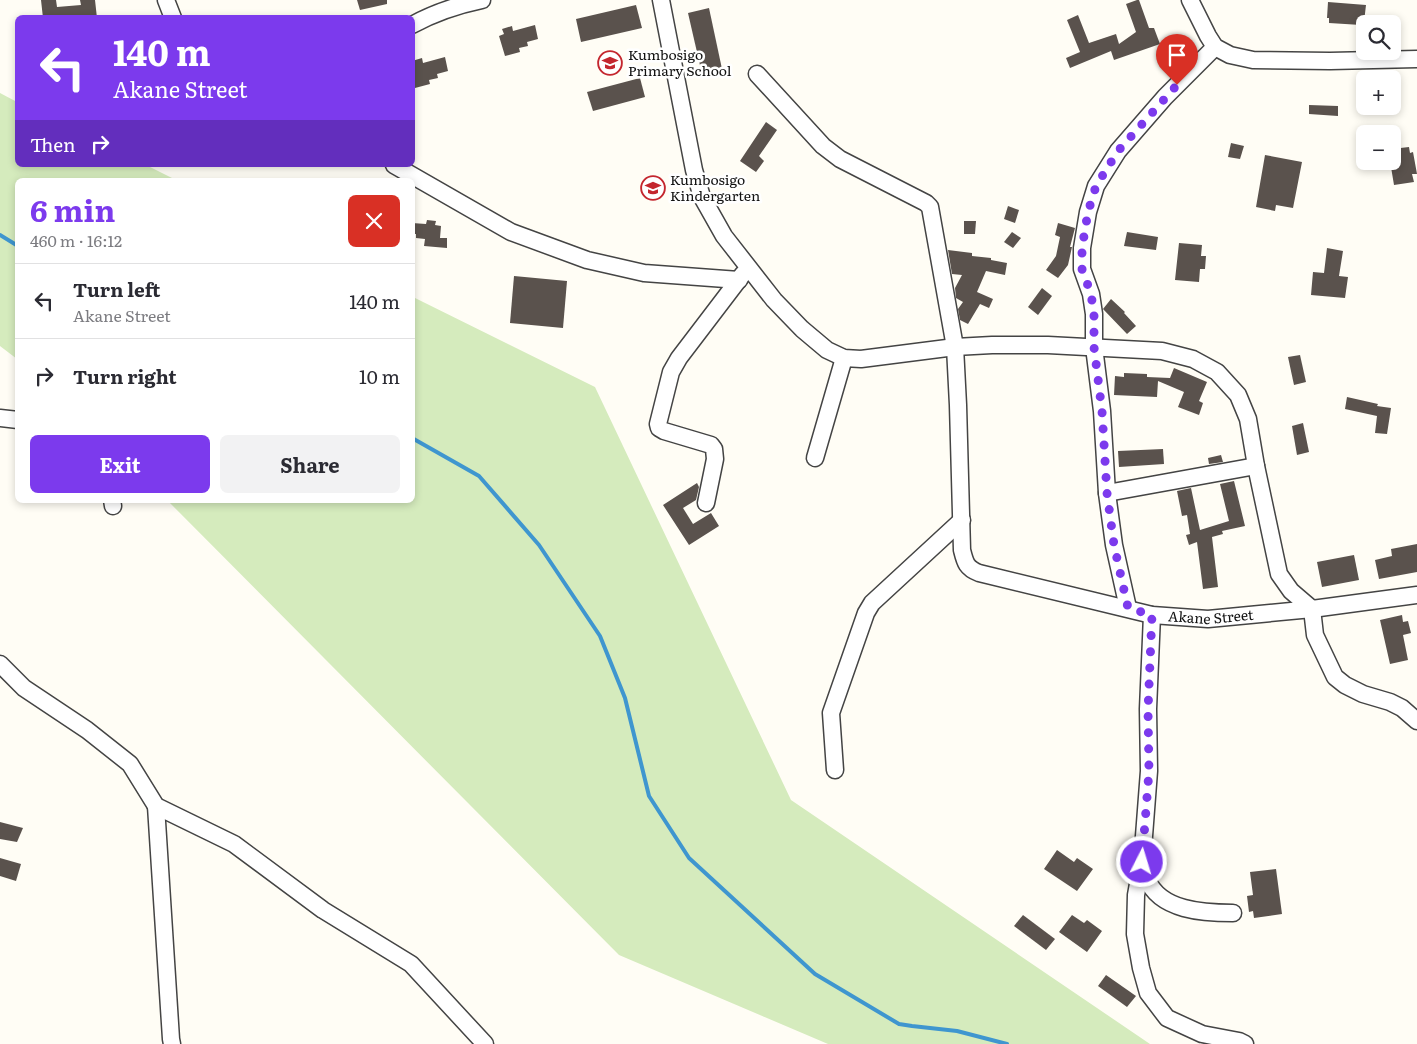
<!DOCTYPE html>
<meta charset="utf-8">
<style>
body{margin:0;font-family:Literata,serif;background:#f2f2f3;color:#2b2b33;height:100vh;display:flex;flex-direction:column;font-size:19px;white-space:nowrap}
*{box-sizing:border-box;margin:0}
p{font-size:16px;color:#7c7c81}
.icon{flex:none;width:28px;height:28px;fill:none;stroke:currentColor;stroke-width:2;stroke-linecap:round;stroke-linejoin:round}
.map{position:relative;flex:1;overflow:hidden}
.drawer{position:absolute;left:15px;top:178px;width:400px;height:325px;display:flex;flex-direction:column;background:#fff;border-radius:8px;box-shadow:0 2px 8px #0003}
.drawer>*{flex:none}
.guide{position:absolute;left:15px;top:15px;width:400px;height:152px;border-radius:8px;box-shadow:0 2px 8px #0003;background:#7c3aed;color:#fff;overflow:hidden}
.controls{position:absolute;left:1356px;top:15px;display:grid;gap:10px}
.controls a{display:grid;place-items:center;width:45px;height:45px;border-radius:8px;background:#fff;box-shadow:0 2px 8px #0003;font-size:25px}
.pin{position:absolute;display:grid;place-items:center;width:42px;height:42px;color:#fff;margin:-51px -21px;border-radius:50% 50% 50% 0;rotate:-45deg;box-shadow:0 0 5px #0007}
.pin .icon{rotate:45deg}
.me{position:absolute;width:55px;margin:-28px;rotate:5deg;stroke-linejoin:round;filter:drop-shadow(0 0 4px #0008)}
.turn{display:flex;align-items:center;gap:18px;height:105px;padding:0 15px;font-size:22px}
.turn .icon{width:65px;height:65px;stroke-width:2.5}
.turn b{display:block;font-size:35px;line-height:42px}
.then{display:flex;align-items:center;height:48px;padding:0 15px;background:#0003;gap:10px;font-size:19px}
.round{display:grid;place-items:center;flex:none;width:52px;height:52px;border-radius:8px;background:#f2f2f3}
.summary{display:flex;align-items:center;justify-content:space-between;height:85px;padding:0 15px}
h1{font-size:30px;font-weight:700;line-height:38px;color:#7c3aed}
.primary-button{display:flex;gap:10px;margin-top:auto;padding:10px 15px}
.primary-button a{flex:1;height:58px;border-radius:8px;background:#7c3aed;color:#fff;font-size:20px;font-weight:700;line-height:58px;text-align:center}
.primary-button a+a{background:#f2f2f3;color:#2b2b33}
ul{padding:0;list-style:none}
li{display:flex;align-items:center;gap:15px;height:75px;padding:0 15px;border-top:1px solid #e1e1e2}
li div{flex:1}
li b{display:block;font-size:19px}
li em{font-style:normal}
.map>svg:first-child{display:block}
.green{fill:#d5ebbd}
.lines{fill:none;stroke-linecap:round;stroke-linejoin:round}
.stream{stroke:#3f96cf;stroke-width:4}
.building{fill:#5a524d}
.minor-casing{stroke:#444;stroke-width:19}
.minor{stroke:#fff;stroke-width:16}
.route{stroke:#7c3aed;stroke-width:9;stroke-dasharray:0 16.2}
.labels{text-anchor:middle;stroke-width:5;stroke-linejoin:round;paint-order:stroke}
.poi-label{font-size:14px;fill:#111;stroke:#fff;text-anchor:start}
.street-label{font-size:14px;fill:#111;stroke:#fff}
</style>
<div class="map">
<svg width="1417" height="1044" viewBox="0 0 1417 1044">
<rect width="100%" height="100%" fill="#fffdf5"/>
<g class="green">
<path d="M0,93l17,9 1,63h128l30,15h-158l-1,179 -17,-13z"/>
<path d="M413,297l182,90 196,413 359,244h-322l-209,-89 -452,-455h245z"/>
</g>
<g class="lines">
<g class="stream">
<path d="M0,235l18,11"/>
<path d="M412,438l67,38 60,69 61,91 25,62 24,98 40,62 126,116 84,50 13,2 45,5 50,13"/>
</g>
</g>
<g class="building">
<path d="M41,0h15l1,7 24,-2 -1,-5h15l2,18h-54z"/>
<path d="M357,0h30v4l-27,6z"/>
<path d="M1137,0h2l10,28h5l6,16 -46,16 -3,-9 -41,17 -4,-10 14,-6 -13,-32 11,-5 11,28 27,-9 3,10 17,-12 -10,-28z"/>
<path d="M1328,2l38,3 -2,17 -3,-1v4l-32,-2v-5h-2z"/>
<path d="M636,5l6,23 -61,14 -5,-23z"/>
<path d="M709,8l13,61 -20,5 -14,-61z"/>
<path d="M535,25l3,14 -11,3 1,4 -9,2 1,4 -15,4 -6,-20 5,-2 -2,-5 10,-3 1,5z"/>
<path d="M445,57l3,14 -11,3 1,4 -9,2 1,4 -15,4 -3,-7v-20l10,-3 1,5z"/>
<path d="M640,78l5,19 -52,14 -6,-19z"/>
<path d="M1309,105l29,1v10l-29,-2z"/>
<path d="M766,122l11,8 -18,26 5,5 -8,11 -16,-11z"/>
<path d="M1231,143l13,3 -4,13 -12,-2z"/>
<path d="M1409,147l1,6 3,-1 4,22h-5l2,8 -20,3 -4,-24h2v-12z"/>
<path d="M1265,155l37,7 -9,46 -17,-3 -1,6 -19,-4z"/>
<path d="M1008,206l11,4 -4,13 -11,-4z"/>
<path d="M427,220l9,1 -1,4 6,1 -1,12h7v10l-23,-2 1,-7 -9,-1v-4h-4v-11l14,1z"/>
<path d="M964,221h12l-1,13h-11z"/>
<path d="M1058,223l17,5 -5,19h2l-4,18 -10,13 -12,-8 10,-14 4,-19 -5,-2z"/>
<path d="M1012,232l9,6 -8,10 -9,-6z"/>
<path d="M1127,232l31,5 -2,13 -32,-4z"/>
<path d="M1179,243l23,2 -1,11h5l-1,13h-5l-1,13 -24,-2z"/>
<path d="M1327,248l16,3 -4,25 9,1 -3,21 -34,-3 2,-23 11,1z"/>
<path d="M948,250l24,3v3l19,2v2l16,3 -2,12 -19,-4 -9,21 16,7 -4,9 -9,-4 -12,20 -8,-4 -2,-11 5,-7 -7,-4 -1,-10 7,-13 -10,-1z"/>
<path d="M514,276l53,5 -4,47 -53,-5z"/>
<path d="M1042,288l10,8 -14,19 -10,-8z"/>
<path d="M1111,299l14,13 -1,1 12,13 -9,8 -24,-25z"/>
<path d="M1300,355l6,27 -12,3 -6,-28z"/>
<path d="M1174,368l33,14 -8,19 4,2 -4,12 -21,-8 6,-15 -26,-11 -1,16 -43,-2 1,-19 9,1v-4l23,1v3l23,1z"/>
<path d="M1347,397l31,7 -1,2 14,2 -4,26 -12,-1 2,-17 -32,-7z"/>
<path d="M1303,423l6,29 -12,3 -5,-29z"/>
<path d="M1163,449l1,15 -45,3 -1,-16z"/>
<path d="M1221,455l2,7 -14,2 -1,-6z"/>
<path d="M1234,481l11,45 -23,5 1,3 -11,3 6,50 -15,2 -6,-47 -8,3 -3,-10 4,-1 -3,-19 -5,1 -5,-25 14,-3 9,42 29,-9 -9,-37z"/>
<path d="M697,483l2,4 -3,13 -13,8 10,16 18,-11 8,13 -30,19 -26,-40z"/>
<path d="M1417,544v28l-38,7 -4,-19 17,-4 -1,-7z"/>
<path d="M1354,555l5,25 -37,7 -5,-25z"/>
<path d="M1402,615l1,7 5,-1 3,12 -8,2 5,25 -18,4 -10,-44z"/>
<path d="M0,822l23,6 -6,14 -17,-3z"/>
<path d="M1057,850l17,12 3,-4 16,11 -16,22 -33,-22z"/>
<path d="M0,858l21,6 -5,17 -16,-5z"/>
<path d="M1276,869l6,45 -28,4 -1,-7 -4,1 -2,-16 6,-1 -3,-23z"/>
<path d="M1023,915l32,24 -9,11 -32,-24z"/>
<path d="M1072,915l12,8 3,-3 15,11 -15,21 -28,-20z"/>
<path d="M1106,975l30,21 -9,11 -29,-21z"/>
</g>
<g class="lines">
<g class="minor-casing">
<g id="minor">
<path d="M166,0l7,18"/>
<path d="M661,0l33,170 8,27 22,39 50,64 28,29 25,21 17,8 17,1 94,-12 37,-2h56l114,6 31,8 24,13 21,23 10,24 8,47 23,108 12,17 21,18 3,26 20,42 10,8 18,9 27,8 12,6 15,13"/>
<path d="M1190,0l18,36 7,11 15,8 23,5 77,1 87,-2"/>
<path d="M412,25c22,-12 46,-20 70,-25"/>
<path id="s1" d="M757,74l66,72 17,13 86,44 4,4 25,140 3,58 4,145c3,12 4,18 17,23l173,42 56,4 104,-10 105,-14"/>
<path d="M394,165l117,67 76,28 57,13 95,7"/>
<path d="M0,418l18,2"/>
<path d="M815,458l29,-100"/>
<path d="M1107,493l149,-27"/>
<path d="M112,500l1,6"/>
<path d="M706,503l9,-44 -1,-10 -3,-4 -47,-14 -5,-3 -1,-4 13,-52 8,-14 64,-84"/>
<path d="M1128,608l-14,-63 -7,-52 -5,-82 -8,-64v-33l-3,-20 -9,-25v-21l6,-36 8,-26 22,-35 47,-54 50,-50"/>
<path d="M1152,615l-4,94 1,62 -7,91 -6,33 -1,39 6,34 7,25 19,25 35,16 37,7 6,3"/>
<path d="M0,664l24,24 63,42 43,34 26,42 78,38 89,66 88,54 74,80"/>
<path d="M835,770l-4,-57 35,-100 6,-10 90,-83"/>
<path d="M156,806l15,233 1,5"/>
<path d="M1143,864c1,5 2,11 4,15 13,32 57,34 86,34"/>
</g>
</g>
<use href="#minor" class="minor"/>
</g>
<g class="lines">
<path class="route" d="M1142,862l7,-91 -1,-61 4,-95 -24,-7 -14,-63 -7,-52 -5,-82 -8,-64v-33l-3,-20 -9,-25v-21l6,-36 8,-26 22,-35 59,-66"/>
</g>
<defs>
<g id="school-ring" transform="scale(1.25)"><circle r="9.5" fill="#fff" stroke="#c4262e" stroke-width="1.5"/><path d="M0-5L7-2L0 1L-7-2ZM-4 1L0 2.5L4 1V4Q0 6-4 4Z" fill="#c4262e"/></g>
</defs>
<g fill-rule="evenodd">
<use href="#school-ring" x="610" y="63"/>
<use href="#school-ring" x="653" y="188"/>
</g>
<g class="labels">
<g class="poi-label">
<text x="628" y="60">Kumbosigo<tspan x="628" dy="16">Primary School</tspan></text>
<text x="670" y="185">Kumbosigo<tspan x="670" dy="16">Kindergarten</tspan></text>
</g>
<g class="street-label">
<text dy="5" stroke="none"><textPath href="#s1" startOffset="834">Akane Street</textPath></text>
</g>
</g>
</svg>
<div class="controls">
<a><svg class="icon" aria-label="search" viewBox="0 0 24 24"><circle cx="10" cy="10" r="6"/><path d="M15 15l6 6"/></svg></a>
<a>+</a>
<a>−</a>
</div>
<div class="pin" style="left:1177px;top:85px;background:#d93025"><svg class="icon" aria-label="arrive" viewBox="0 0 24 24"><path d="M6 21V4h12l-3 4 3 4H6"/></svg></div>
<svg class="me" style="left:1142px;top:862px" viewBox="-20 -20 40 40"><circle r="17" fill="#7c3aed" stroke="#fff" stroke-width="3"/><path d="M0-11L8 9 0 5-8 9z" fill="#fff"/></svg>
<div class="guide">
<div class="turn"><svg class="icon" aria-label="left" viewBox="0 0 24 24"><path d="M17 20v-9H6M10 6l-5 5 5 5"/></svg><div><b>140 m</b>Akane Street</div></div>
<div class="then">Then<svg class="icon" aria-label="right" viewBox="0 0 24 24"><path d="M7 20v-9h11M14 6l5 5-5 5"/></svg></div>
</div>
<section class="drawer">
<div class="summary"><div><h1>6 min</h1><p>460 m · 16:12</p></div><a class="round" style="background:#d93025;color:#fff"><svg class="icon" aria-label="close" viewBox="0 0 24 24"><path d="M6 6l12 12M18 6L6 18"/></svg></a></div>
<ul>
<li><svg class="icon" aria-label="left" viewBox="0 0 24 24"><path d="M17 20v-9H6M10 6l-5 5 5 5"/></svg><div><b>Turn left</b><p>Akane Street</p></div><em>140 m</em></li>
<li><svg class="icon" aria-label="right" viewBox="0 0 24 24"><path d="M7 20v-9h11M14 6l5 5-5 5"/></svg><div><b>Turn right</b></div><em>10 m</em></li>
</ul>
<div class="primary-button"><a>Exit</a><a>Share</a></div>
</section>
</div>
